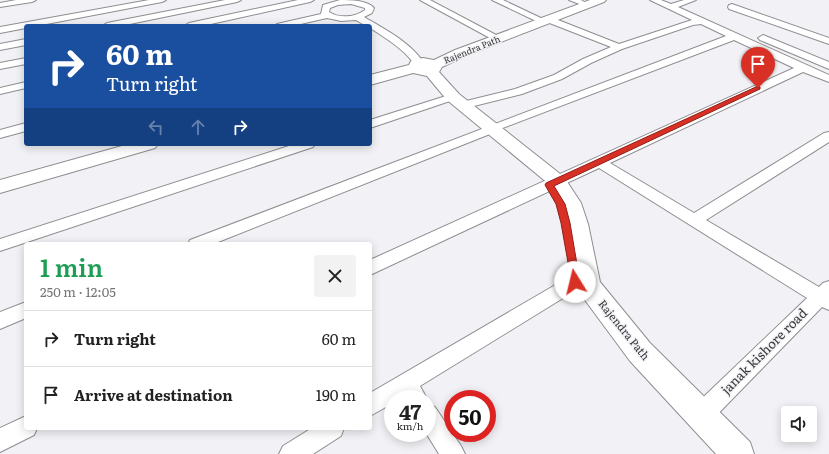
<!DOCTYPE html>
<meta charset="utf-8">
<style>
body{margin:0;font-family:Literata,serif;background:#f2f2f2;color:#222;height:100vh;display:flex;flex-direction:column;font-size:15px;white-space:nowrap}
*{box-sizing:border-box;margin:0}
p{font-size:13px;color:#767676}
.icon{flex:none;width:22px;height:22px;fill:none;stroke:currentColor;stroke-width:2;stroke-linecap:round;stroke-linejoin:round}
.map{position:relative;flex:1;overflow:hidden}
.panel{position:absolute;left:24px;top:242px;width:348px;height:188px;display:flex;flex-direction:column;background:#fff;border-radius:4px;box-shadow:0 2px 10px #0003}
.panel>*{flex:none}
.top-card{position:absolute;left:24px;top:24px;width:348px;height:122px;border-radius:4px;box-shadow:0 2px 10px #0003;background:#1a4fa0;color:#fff;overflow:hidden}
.buttons{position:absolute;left:781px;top:406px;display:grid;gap:8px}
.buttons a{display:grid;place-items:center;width:36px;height:36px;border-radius:4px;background:#fff;box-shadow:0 2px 10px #0003;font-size:20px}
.speed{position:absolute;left:384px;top:390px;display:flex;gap:8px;font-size:20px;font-weight:700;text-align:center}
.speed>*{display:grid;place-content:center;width:52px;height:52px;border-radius:50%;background:#fff;box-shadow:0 2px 10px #0003;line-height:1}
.speed small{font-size:10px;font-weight:400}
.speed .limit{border:6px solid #d22;background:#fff;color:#111}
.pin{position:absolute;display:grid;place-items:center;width:34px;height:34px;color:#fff;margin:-41px -17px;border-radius:50% 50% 50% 0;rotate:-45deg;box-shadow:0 0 4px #0007}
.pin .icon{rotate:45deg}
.me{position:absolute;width:44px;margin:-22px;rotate:351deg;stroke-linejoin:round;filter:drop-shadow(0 0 3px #0008)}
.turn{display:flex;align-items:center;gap:14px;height:84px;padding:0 16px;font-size:18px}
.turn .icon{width:52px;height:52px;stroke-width:2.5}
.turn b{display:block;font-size:28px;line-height:34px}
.lanes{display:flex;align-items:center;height:38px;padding:0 16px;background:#0003;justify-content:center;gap:20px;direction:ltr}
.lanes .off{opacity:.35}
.round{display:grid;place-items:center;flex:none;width:42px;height:42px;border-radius:4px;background:#f2f2f2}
.overview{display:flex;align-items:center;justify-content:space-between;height:68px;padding:0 16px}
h1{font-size:24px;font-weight:600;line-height:30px;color:#1e9e55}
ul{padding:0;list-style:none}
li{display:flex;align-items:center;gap:12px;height:56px;padding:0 16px;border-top:1px solid #e0e0e0}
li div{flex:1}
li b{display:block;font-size:15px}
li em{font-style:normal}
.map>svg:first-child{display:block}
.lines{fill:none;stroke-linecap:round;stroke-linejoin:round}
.street-casing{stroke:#8e8d90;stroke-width:2}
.secondary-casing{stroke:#8e8d90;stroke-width:2}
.street{fill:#fff;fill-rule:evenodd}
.secondary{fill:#fff;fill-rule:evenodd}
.route{fill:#d93025;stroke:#8d1f18}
.labels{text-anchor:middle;stroke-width:3;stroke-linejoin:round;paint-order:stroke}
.far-street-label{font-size:9px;fill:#393839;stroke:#f2f1f5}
.street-label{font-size:11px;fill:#393839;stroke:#f2f1f5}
.near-street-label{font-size:13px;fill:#393839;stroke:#f2f1f5}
</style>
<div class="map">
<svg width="829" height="454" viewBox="0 0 829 454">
<rect width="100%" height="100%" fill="#f2f1f5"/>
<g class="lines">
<g class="street-casing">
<g id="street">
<path d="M16,0h20l-4,2 -32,5v-4z"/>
<path d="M149,0h17l-4,2 -126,24h-10v2l-26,5v-6z"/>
<path d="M225,0h16l-4,2 -117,24h-18l5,-3z"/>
<path d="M298,0h16l-4,2 -108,24h-18l5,-3z"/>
<path d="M340,0c11,0 27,0 34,8l-2,5 -8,4c22,13 46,25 60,46l-1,2h-8c-11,-16 -28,-26 -45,-37v-2h-4l-10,-6 -15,1 -14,-3 -35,8h-17l2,-2 44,-10 2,-9zM351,4l14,4v2c-10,7 -25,9 -36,2l1,-4 8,-3z"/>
<path d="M420,0h10l68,36 -5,3 -3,-1z"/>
<path d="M492,0h11l40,19 -4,3 -3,-1z"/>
<path d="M569,0h12l5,3 -4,2z"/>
<path d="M650,0h11l10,4 13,-4h12l-18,7 151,68v7l-26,-10 -193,91 84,50 130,-80 5,-1v10l-123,78 113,67 4,-4 6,-2v29l-7,-3 -113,116 -8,3 -8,-3 -3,-8 3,-8 114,-109 -208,-130 -229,107v-15l424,-192 -60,-28 -242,92 -2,2 -277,110h-25l2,-4 536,-204 -25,-12 -8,1 -71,24 -31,14 -29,16 -40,15 -60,15 -4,-2 -2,-2 2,-2 57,-14 39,-14 29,-16 28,-12 -64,-25 -1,-2 1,-2h6l66,26 73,-24z"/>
<path d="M732,4l97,34v6l-100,-35 -1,-2 1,-2z"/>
<path d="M763,35l66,27v7l-69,-29 -2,-2z"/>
<path d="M26,39v6l-26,5v-6z"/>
<path d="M26,58v6l-26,5v-6z"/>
<path d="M26,82v6l-26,6v-6z"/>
<path d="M446,96l4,1 2,2 -2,2 -80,27v-8z"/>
<path d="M26,123v8l-26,7v-8z"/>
<path d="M295,144h20l-2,3 -313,104v-12z"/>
<path d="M575,275l6,2 3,5 -3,5 -161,99 7,13h-24l-1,-2 -9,2v4l-23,13v-23l199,-116z"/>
<path d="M26,302v16l-26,11v-17z"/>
<path d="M427,404l8,3 26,39 4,8h-26l-13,-21h1z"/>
<path d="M26,416v12h11l-3,7 -34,17v-24z"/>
<path d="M312,428h32l-3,8 -28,18h-34l4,-8z"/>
</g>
</g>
<g class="secondary-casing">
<g id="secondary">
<path d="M590,0h16l-2,2 -139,54 -23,11 -3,5 20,22 105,83 17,26 7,21 12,58 50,61 100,99 4,12h-38l-86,-93 -48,-65 -8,-17 -8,-55 -5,-21 -11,-18 -103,-85 -20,-24 -14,-3 -43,12v-10l39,-10 2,-4 12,-3 11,2 21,-10z"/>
<path d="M129,144h29l-3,4 -155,45v-13z"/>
</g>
</g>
<use href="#street" class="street"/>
<use href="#secondary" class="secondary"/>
</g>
<path class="route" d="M758,86l2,1v2l-206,97 11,18 5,19 10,59 -1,3h-7l-11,-62 -5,-19 -11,-19 1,-2z"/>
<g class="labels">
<g class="far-street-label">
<text transform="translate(472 50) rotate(-22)" y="3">Rajendra Path</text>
</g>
<g class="street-label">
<text transform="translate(624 330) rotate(51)" y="4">Rajendra Path</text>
</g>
<g class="near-street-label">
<text transform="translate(764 351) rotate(-45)" y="5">janak kishore road</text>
</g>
</g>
</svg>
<div class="buttons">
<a><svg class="icon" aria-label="sound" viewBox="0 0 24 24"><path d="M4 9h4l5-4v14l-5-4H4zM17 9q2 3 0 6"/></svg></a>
</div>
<div class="speed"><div>47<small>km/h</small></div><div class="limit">50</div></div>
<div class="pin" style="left:758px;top:88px;background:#d93025"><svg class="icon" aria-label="arrive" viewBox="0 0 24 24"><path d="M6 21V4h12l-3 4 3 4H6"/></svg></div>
<svg class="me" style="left:575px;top:282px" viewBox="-20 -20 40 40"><circle r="19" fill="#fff"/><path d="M0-13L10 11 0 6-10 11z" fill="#d93025"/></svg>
<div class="top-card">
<div class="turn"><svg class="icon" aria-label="right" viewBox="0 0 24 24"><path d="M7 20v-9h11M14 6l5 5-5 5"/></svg><div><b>60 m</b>Turn right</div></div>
<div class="lanes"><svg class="icon off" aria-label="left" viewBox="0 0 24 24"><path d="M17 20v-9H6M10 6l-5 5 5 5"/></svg><svg class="icon off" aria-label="ahead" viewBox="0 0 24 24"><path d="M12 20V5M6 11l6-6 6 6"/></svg><svg class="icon" aria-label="right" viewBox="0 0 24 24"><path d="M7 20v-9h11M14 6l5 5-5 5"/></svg></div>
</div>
<section class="panel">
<div class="overview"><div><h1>1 min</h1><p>250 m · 12:05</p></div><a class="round"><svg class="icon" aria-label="close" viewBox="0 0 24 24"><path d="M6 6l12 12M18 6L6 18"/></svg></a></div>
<ul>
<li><svg class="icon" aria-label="right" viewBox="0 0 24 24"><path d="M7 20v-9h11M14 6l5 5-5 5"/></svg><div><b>Turn right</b></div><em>60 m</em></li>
<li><svg class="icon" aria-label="arrive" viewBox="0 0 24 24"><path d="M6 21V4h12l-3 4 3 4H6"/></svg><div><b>Arrive at destination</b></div><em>190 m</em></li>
</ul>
</section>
</div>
